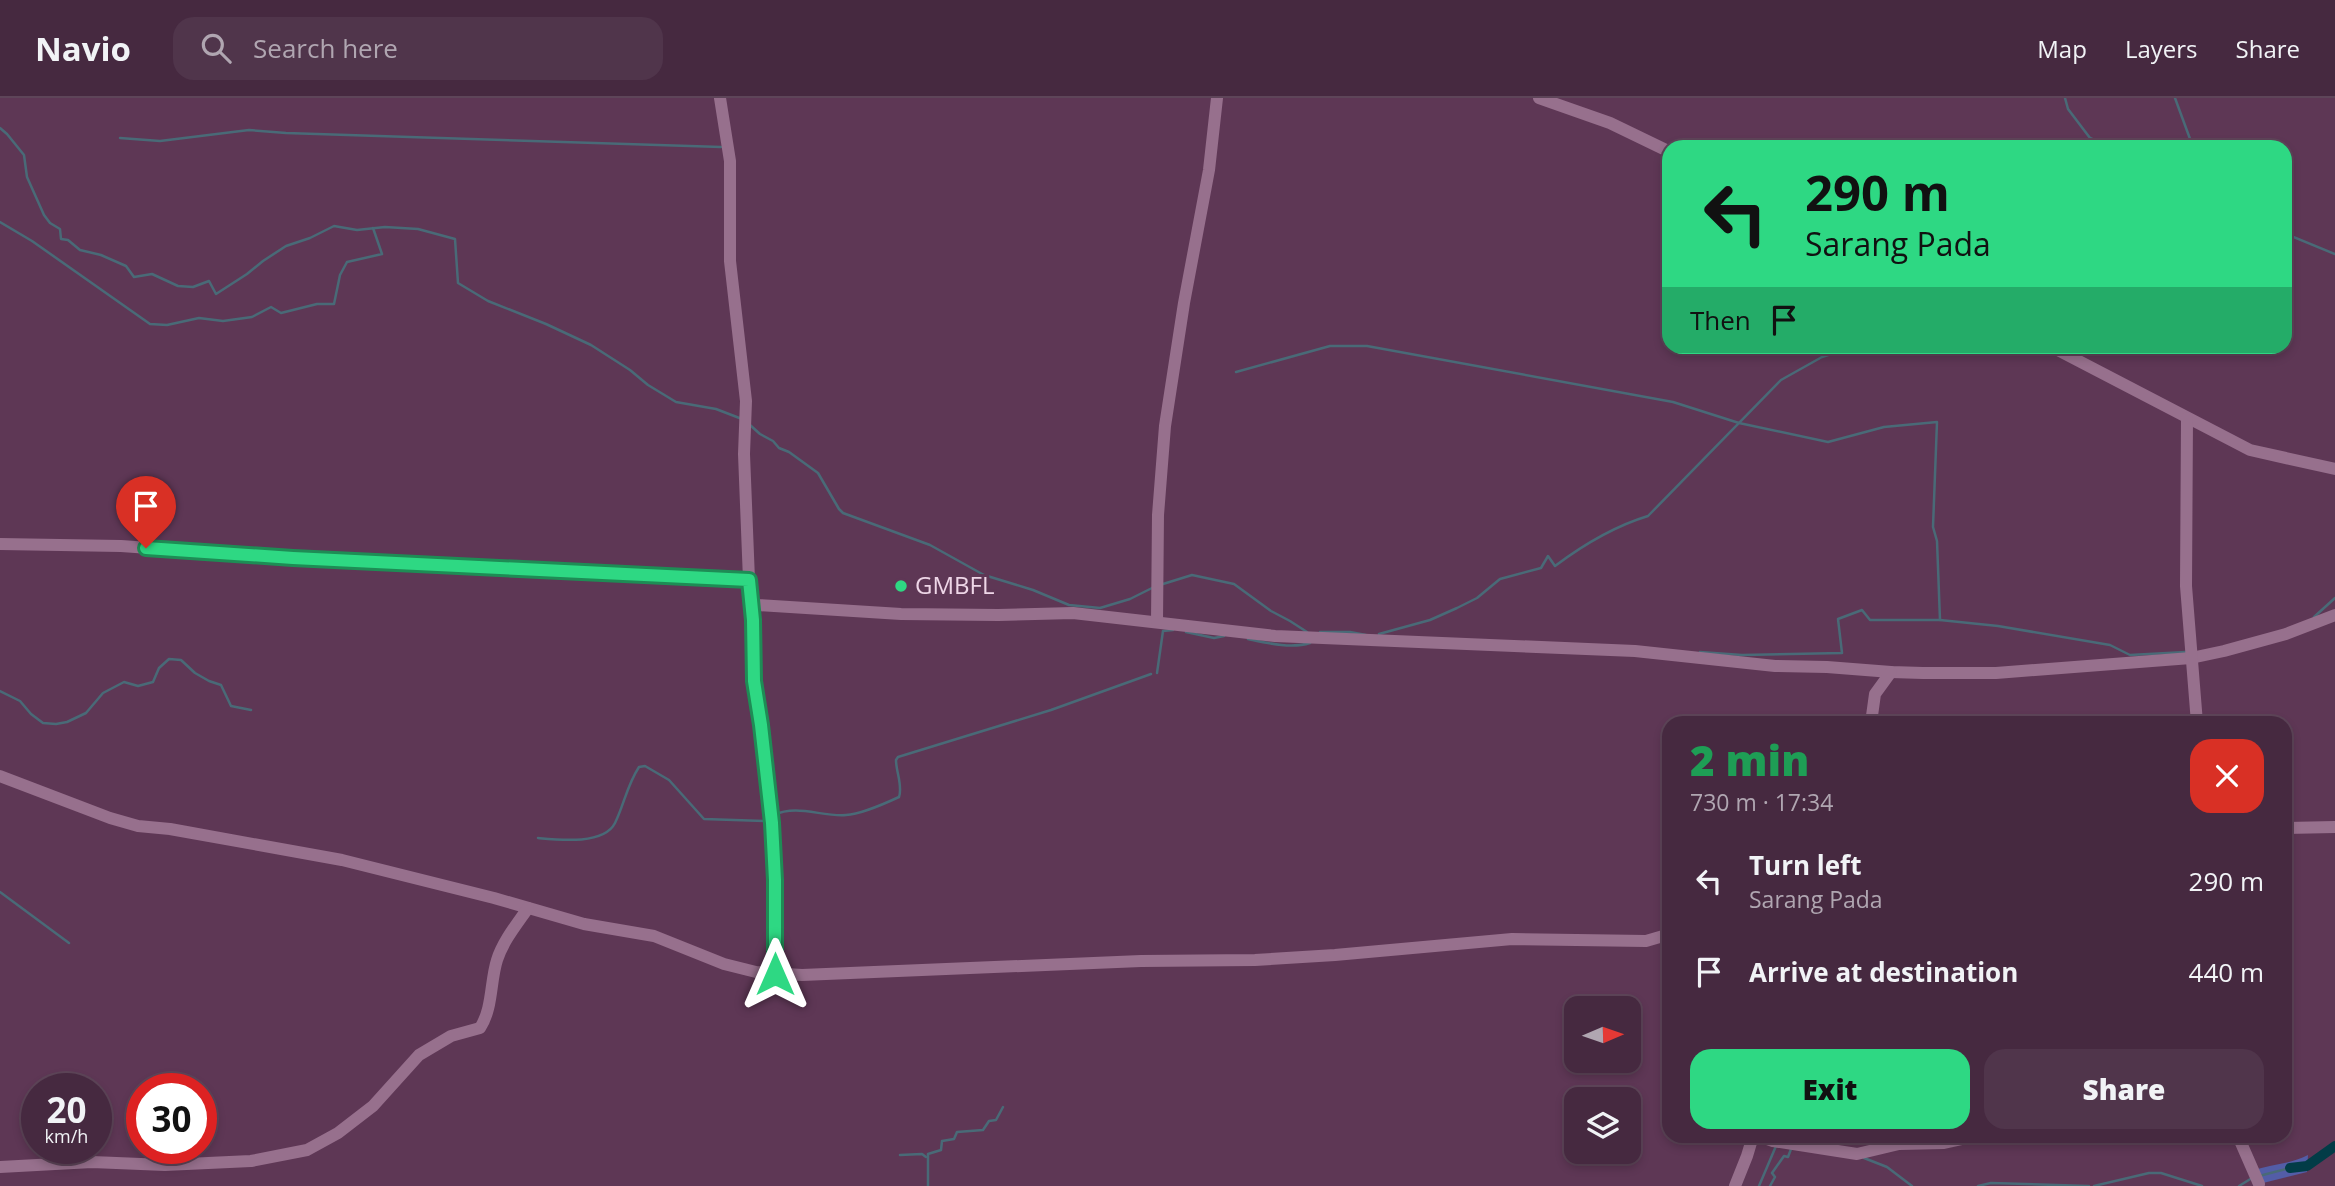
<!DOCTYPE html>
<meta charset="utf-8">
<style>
body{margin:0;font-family:"Open Sans",sans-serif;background:#50354b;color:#f1f3f6;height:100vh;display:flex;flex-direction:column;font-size:26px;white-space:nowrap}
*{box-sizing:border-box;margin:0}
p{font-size:23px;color:#b0a6b1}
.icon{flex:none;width:38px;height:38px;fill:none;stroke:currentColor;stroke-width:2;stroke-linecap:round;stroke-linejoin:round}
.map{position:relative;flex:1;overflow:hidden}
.drawer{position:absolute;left:1662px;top:618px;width:630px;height:427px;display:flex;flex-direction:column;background:#462940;border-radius:21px;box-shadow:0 4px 10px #0003,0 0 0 2px #5e4559}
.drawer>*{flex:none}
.banner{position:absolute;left:1662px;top:42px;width:630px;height:214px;border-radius:21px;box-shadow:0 4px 10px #0003,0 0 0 2px #5e4559;background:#2ed883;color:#111;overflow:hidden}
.needle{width:46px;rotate:88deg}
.controls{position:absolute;left:1564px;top:898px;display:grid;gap:14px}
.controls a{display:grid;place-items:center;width:77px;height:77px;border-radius:14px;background:#462940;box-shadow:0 4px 10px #0003,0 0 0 2px #5e4559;font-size:35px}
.speed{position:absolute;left:21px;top:975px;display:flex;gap:14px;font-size:35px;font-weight:700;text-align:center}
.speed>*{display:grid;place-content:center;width:91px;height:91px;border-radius:50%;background:#462940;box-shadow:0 4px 10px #0003,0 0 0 2px #5e4559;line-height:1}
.speed small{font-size:18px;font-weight:400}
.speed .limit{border:10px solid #d22;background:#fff;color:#111}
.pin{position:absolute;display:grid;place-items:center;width:60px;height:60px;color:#fff;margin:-72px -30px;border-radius:50% 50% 50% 0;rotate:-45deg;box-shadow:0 0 7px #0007}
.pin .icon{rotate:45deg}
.me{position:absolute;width:77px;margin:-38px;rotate:0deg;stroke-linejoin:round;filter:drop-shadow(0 0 5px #0008)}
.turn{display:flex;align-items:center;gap:24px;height:147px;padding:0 28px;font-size:32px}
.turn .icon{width:91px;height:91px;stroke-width:2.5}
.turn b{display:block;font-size:49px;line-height:60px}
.then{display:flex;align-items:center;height:66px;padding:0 28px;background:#0003;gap:14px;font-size:26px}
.round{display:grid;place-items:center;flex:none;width:74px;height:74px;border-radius:21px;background:#50354b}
.head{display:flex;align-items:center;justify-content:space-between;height:119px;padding:0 28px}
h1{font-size:42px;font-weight:800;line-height:52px;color:#1e9e55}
.cta{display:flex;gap:14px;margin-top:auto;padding:14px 28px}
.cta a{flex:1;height:80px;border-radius:21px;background:#2ed883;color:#111;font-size:28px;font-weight:800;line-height:80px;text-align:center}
.cta a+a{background:#50354b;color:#f1f3f6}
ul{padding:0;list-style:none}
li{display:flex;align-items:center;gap:21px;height:91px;padding:0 28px}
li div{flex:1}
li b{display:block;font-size:26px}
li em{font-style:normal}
header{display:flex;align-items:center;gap:42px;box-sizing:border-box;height:98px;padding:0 35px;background:#462940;border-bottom:2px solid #5e4559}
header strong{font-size:33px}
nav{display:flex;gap:38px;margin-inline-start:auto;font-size:24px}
.search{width:490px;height:63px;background:#50354b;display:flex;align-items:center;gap:18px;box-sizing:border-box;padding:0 24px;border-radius:21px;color:#b0a6b1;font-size:26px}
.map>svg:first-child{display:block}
.green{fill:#535da7}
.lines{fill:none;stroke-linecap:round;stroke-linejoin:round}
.stream{stroke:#496a77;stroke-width:2.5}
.canal{stroke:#023c47;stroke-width:10}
.minor{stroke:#97708d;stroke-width:12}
.route-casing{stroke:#1e8c55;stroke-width:18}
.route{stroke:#2ed883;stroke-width:12}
.poi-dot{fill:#2ed883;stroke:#5e3755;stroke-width:2.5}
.labels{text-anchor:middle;stroke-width:6;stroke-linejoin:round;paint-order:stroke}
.poi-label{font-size:24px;fill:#eed6e7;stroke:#5e3755;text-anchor:start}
</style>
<header>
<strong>Navio</strong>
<div class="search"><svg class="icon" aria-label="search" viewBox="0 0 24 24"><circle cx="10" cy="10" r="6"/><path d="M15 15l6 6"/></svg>Search here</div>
<nav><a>Map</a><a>Layers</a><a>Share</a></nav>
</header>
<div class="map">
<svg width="2335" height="1088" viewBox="0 0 2335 1088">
<rect width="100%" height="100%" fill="#5e3755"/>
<path class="green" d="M2308,1057l-1,17 -48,12 -5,-14c18,-6 37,-6 54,-15z"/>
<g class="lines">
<g class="stream">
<path d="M2065,0l3,11 22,29 20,9"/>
<path d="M2175,0l18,49"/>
<path d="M0,30l7,6 17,21 3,22 17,38 6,8 10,6 1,10 7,1 12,10 21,5 25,11 8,11 18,-3 26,12 15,1 16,-6 7,13 31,-20 16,-13 23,-15 24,-8 24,-12 23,4 28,-3 33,2 37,10 3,44 30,18 58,23 45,21 39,25 18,15 28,17 40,7 26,10"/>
<path d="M120,40l40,3 89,-11 37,3 435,14"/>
<path d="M0,124l32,19 118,83 17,1 32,-7 24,3 29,-4 19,-10 10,6 36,-9h17l6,-29 7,-13 35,-8 -9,-26"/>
<path d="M2286,136l49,20"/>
<path d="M1236,274l94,-26h37l306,56 66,21 89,19 56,-15 53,-5 -4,105 4,14 3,79"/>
<path d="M750,327l10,9 13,7 6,7 10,4 29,21 21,36 4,4 87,32 54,30 49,15 36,15 31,3 30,-9 24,-12"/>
<path d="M1163,486l29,-9 42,9 37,27 19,10 17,11"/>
<path d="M2314,519l21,-19"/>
<path d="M1186,534l28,6 10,-2"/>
<path d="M1320,534h30l16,3"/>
<path d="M1379,536l51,-14 27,-12 20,-10 23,-19 41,-11 7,-12 7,10c28,-21 60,-40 93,-50l133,-136 41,-23 34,-11"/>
<path d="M1248,541c19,4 43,10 62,4"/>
<path d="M1700,554l42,3 100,-2 -4,-34 24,-9 8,10h70l58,6 112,19 20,10 56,-3"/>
<path d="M1157,575l6,-42 10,-1"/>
<path d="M0,593l20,10 11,13 12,9 13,1 11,-2 19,-9 17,-20 21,-11 14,4 15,-4 6,-14 10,-9 12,1 14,13 14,8 12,4 10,21 20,4"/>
<path d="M774,717c23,-11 48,2 72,0 16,-1 38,-11 53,-18 4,-11 -3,-25 -3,-37l2,-3 153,-47 100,-36"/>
<path d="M538,740c21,2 66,7 77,-15 9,-18 12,-38 24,-56l6,-1 24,14 35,39 60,2 4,-2"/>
<path d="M0,794l69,51"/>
<path d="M900,1057l22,-1 4,3"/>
<path d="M1864,1060l23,9 25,19"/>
<path d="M2259,1078l31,-8"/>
<path d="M928,1088v-32l13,-4 1,-9 12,-2 3,-7 26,-2 6,-9 7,-1 7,-13"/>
<path d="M1759,1088l17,-40"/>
<path d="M1770,1088l5,-9 -3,-4 12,-17 4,1 3,-8"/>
<path d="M1978,1088l13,-3 98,3"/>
<path d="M2094,1088l55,-13h12l41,13"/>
<path d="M2239,1088l13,-8"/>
</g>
<path class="canal" d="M2290,1070l17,-2 28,-20"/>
<g class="minor">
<path d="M720,0l10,63v100l16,140 -2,53 5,126 2,21 7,4 143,9 97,1 75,-2 202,23 360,15 140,15 52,1 64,5 32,1h73l195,-15 33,-7 62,-17 49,-19"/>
<path d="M1539,0l71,25 60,29"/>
<path d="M2050,248l200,104 85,19"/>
<path d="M2187,320l-1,168 11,137"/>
<path d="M0,446l121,2 172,12 456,22"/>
<path d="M751,503l3,80 7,44 11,98 3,57v94"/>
<path d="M1157,523l1,-106 7,-89 19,-123 25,-133 8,-72"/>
<path d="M1871,625l4,-29 16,-22"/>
<path d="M0,678l110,42 28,8 32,3 172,31 152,38 90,26 70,12 70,28 32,8 46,3 339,-14 114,-1 80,-5 177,-16 134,2 24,-7"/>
<path d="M2286,730l49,-1"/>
<path d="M1759,1038l14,5 84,13 42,-10 45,-1 32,-7"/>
<path d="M2238,1038l21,48"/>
<path d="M0,1069l92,-5 73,3 86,-4 56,-11 31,-17 35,-27 46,-51 32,-19 29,-8c13,-20 10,-46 17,-68 6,-19 20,-36 31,-52"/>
<path d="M1735,1088l12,-30 6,-20"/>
</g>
</g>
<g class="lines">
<g class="route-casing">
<path id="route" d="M146,450l147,10 456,22 4,40 1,61 7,44 11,98 3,57v94"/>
</g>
<use href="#route" class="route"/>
</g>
<circle class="poi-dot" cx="901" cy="488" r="7"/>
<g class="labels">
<g class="poi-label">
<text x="915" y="496">GMBFL</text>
</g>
</g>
</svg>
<div class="controls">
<a><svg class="needle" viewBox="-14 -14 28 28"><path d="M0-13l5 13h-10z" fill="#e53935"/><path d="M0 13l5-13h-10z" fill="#b0a6b1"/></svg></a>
<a><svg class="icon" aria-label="layers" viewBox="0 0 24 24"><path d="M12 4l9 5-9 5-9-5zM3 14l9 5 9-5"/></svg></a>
</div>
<div class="speed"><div>20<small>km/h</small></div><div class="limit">30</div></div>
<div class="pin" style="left:146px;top:450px;background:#d93025"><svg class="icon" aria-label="arrive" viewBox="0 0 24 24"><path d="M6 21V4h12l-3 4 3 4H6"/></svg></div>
<svg class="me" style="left:775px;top:876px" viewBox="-20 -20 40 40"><path d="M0-17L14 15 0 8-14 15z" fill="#2ed883" stroke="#fff" stroke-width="4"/></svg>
<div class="banner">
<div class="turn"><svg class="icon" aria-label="left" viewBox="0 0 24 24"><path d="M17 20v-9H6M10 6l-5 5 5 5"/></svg><div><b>290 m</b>Sarang Pada</div></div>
<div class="then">Then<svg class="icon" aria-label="arrive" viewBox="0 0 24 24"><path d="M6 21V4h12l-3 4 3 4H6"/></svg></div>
</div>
<section class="drawer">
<div class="head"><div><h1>2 min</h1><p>730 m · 17:34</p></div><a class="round" style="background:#d93025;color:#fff"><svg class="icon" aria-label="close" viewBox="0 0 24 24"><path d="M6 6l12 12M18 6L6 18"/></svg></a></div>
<ul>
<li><svg class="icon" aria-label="left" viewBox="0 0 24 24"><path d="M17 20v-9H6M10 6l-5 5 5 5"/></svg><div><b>Turn left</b><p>Sarang Pada</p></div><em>290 m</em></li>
<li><svg class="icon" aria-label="arrive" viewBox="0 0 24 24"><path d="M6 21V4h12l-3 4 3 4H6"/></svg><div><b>Arrive at destination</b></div><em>440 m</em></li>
</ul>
<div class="cta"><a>Exit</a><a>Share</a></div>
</section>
</div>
